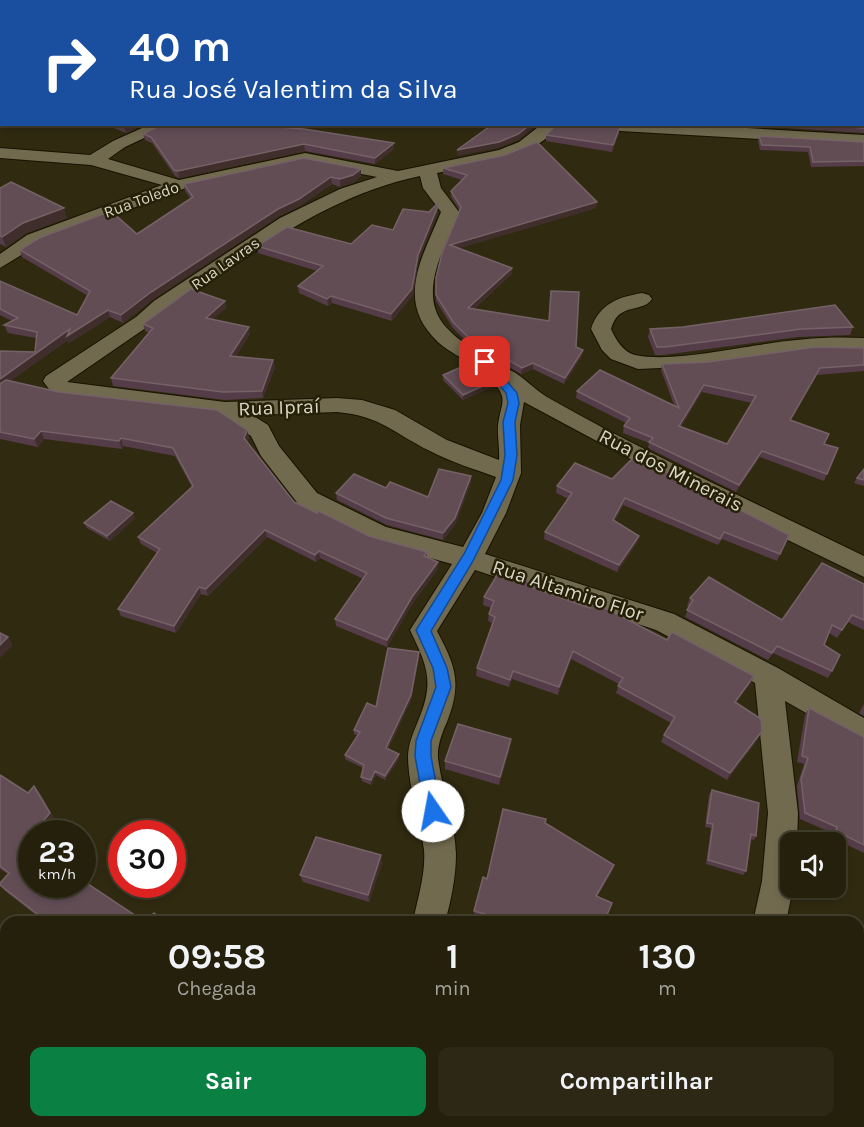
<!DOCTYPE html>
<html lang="pt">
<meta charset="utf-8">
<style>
body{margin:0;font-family:Karla,sans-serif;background:#2c2815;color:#f1f3f6;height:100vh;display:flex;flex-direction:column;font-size:22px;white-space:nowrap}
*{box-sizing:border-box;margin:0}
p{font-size:20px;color:#a3a39d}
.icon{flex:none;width:33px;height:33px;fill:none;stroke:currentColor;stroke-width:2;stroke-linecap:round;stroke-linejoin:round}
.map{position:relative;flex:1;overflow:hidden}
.details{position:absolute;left:0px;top:916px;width:864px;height:212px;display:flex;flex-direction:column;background:#24200c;border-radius:18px 18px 0 0;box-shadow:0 3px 9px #0003,0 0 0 2px #413e2d}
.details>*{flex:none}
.top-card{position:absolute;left:0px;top:0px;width:864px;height:126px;box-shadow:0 3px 9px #0003,0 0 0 2px #413e2d;background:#1a4fa0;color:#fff;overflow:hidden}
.controls{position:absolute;left:780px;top:832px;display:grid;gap:12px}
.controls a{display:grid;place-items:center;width:66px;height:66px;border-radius:12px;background:#24200c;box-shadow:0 3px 9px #0003,0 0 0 2px #413e2d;font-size:30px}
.speed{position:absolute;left:18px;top:820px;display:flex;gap:12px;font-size:30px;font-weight:700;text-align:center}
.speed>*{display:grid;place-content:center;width:78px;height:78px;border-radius:50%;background:#24200c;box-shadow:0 3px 9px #0003,0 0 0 2px #413e2d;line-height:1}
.speed small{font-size:15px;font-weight:400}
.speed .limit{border:9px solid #d22;background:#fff;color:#111}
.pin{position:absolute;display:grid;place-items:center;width:51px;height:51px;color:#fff;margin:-26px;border-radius:12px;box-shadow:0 3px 9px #0006}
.me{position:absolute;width:66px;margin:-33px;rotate:348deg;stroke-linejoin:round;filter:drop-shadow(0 0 4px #0008)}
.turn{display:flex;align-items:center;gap:21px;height:126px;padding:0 30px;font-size:27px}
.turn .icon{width:78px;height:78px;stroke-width:2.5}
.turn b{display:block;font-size:42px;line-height:51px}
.eta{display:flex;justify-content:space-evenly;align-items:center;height:102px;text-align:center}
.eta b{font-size:36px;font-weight:700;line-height:42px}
.primary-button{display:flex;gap:12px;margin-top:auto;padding:12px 30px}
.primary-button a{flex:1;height:69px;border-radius:12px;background:#0b8043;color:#fff;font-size:24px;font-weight:700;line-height:69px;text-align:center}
.primary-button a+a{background:#2c2815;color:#f1f3f6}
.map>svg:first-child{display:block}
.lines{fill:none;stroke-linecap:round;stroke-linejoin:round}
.minor-casing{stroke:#181200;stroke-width:2}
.minor{fill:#716a4f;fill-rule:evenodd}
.wall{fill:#543d48;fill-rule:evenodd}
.shaded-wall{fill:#402e2c}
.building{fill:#624d55;stroke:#756267;stroke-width:1.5;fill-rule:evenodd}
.route{fill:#1a73e8;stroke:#114b97;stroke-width:1.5}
.labels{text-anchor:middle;stroke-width:5;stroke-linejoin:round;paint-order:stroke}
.far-street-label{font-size:16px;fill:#dad6c7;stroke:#262007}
.street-label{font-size:20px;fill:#dad6c7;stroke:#262007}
</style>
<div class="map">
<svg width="864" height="1127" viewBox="0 0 864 1127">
<rect width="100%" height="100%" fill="#302a10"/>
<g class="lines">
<g class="minor-casing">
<g id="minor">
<path d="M511,0h14v2h-13z"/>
<path d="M555,0h16l-17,2z"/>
<rect x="862" y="90" width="2" height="10"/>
<path d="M151,124h23l-49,23 -17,12 71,21 126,-27 93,18 101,-21 20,-8 23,-18h19c-30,37 -82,40 -124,49l4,15 18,24c-11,28 -33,65 -24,96 8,29 52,49 75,62 14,7 24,19 37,27 102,58 211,107 317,159v21l-148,-72 -192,-103 -4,23 1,48 -15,40 -21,41 189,60 104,54 86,50v28l-79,-45 13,112 -1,30h-7v45h3l-7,34h-33l9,-41 6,-68 -13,-130 -99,-53 -181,-60 -38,61c19,36 25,52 10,91 -5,11 -10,24 -9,36 4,32 17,64 18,96 0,23 -5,47 -11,68h-32c4,-22 13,-48 11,-72 -4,-31 -16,-63 -16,-94 0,-12 6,-25 10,-35 17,-40 9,-55 -8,-91l42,-66 -81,-22 -72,-37 -38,-49 -10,-20 -31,-20 -158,-18 -8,-2 -11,-15 3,-5 90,-59 18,-16 126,-83 60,-29 37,-12 -72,-14 -122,26 -142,54 -41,25v-14l27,-19 135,-50 -71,-20 -91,-7v-10l90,7 23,-14zM420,176l3,12 18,24c-19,46 -47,90 -2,131 10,9 24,15 35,23 10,7 24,17 28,30 2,8 -2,15 -3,23 -3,13 1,27 0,41l-52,-20 -52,-30 -33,-10 -25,-2 -112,4 -158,-20 83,-57 18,-16c83,-52 153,-112 252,-133zM337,412c44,4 56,21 93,39 21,11 44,18 66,26l-14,36 -19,34 -77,-20 -69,-34 -38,-47 -11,-21 -16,-10z"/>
<path d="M577,124h100l187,11v10l-279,-16z"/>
<path d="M642,293l7,2 3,4c-10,15 -33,2 -41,30 5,11 12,23 24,26 33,7 90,-5 124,-10 35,-6 69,-9 105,-7v14l-52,-1 -106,15 -68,3 -27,-10 -9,-9 -11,-21c8,-25 27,-32 51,-36z"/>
<path d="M0,948l6,2v36l-6,-2z"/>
<path d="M217,1122h41l2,5h-41z"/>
<path d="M304,1122h40l-2,5h-40z"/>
<path d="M675,1122h38l-2,5h-38z"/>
</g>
</g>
<use href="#minor" class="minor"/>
</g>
<g class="wall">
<path d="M657,0h69v2h-68z"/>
<path d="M864,96v37l-111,-7 -1,-2h110z"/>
<path d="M104,124h41l-19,9z"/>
<path d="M258,124l-2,2 138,17v6l-19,15 -70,-13 -126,27 -4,-2 -23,-33 -7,-3 -2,-6z"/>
<path d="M619,133l-7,19 -66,-11v-6z"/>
<path d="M759,136l105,6v24l-53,1 -3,-15 -48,-2 -2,-9z"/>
<path d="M443,168l153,40 -137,40 53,20v6l-38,35 102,38 6,9 -18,28 -31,-15 -12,5 -53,-31 -15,-15 -17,-27v-23l24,-67 -9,-14v-6l11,-11 -19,-6z"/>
<path d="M361,169v7l-7,6 -14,5 -8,-3 -32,22 -21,10 -126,83 -30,24 -13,-6 -41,26 -1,-3 -58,41 239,56 -2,5 47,60 75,34 58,16v5l11,12 -26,35 -25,43 -51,-21 -1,-7 28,-40 -43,-21 -4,4 -49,-25 -59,59 -7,-2 -25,39 -55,-17 -3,-7 39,-56 -16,-9 -3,-7 54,-50 -17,-31 -52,-10 -1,3 -78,-10 -6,8 -38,-8v-88l35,1 1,-14 -28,-5 -4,-8 8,-4 -12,-6v-34l77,34 11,-19 -66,-39 -2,-7 117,-16 54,-35 -6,-8 -1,-7z"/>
<path d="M0,188l67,30 -41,15 -20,14 -6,-3z"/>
<path d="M429,212h9l-20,50 -5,33 -21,26 -60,-18 -4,3 -29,-13 -1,-7 19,-15 -59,-18 -1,-7 94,-2 42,-14z"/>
<path d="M225,301l1,7 -13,11 37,15 -14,22 37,4 2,7 -12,31 -38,2 -112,-14 -2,-8 38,-45 -4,-2 -2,-7z"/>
<path d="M853,327l-3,8 -52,2 -135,18h-8l-7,-18 2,-8z"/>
<path d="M864,348v23l-47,4 -26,45 33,24 14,4 -14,33 -64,-24 -24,35 -88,-44 1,-5 -26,-10 1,-7 2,-3 -50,-25 1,-7 97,14 -13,-35 1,-6 46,-2zM702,392l50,11 -25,41 -46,-17z"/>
<path d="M443,375l51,6v5l-31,14 -20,-20z"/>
<path d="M864,469v17l-10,-3 3,-5z"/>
<path d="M612,479l177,56 -12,26 -55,-22 -4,6 -95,-40 -8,16 24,15 -2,7 -20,29 -73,-33 1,-7 24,-33 -13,-6 1,-7z"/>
<path d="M471,482l-16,43 -12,15 -56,-15 -50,-25 -1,-7 92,4z"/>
<path d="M135,518l-25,23 -23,-13 -3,-5z"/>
<path d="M536,584l-1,5 216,94 -15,19 26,29 -4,8 -31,41 -66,-38 3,-7 7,-12 -55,-30 3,-9 -48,-25 -13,36 -46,-16 -3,8 -33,-11 1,-8 15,-45 -4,-2 1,-7 2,-6 -8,-3 1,-8z"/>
<path d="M864,584v46l-16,-8 -11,16 -8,-5 -5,12 8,26 -4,7 -55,-25 -5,7 -83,-43 4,-10 -2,-1 3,-8 92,22z"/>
<path d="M419,652v5l-8,43 -23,49 11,10 -14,21 -9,-5 -5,10 -9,-4 -1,-4 2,-9 -18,-9v-4l13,-19 -4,-2v-4l22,-23z"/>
<path d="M864,704v12l-5,-3z"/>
<path d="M809,708l55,29v116l-33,-16 1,-4 -32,-14 -3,-33 7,-22 -7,-2 8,-47z"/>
<path d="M510,748l-11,37 -54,-16v-8z"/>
<path d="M0,775l28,18h12l15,27 -9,11 -14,54 113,37h-102l-7,-6v-1l-31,-24 -5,-6 8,-11 -8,-5z"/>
<path d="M712,790l44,46 -2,4 -4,-1 -4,32 -3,4 -37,-11 5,-36 -6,-1 4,-32z"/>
<path d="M545,823l69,42 -2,6 -15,26 7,25h-112l-18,-5v-6l13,-32z"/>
<path d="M382,863l-13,39 -66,-20 -3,-7z"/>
<path d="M858,1041l6,4v79l-5,2 -7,-4h6z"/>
<path d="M756,1122h58l-1,5h-59z"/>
</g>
<g class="shaded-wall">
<path d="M502,0h8v2h-17z"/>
<path d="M129,124h16l-19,9 -2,-7z"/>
<path d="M531,124h7l-20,16 -20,8 -41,8v-6z"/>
<path d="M620,127l-1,6 -7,19 1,-7z"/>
<path d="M394,143v6l-19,15v-6z"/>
<path d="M304,144l1,7 -126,27 -1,-7z"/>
<path d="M361,169v7l-7,6 -14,5v-8z"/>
<path d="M331,177l1,7 -32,22 -21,10 -126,83 -30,24 -2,-8 30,-23 127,-83z"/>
<path d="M597,202l-1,6 -146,43v-6z"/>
<path d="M438,206v6l-20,50 -5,33 -21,26 -1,-7 27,-59z"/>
<path d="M64,208l3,10 -41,15 -20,14 -4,-10 21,-14z"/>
<path d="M512,268v6l-44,40v-6z"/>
<path d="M331,296l1,7 -4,3 -1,-7z"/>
<path d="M225,301l1,7 -19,17 -1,-7z"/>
<path d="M108,310l2,7 -41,26 -1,-3 -68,48v-9l70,-50z"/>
<path d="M249,327l1,7 -19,29 -1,-7z"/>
<path d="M583,350l-1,6 -18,28 1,-6z"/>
<path d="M273,360l2,7 -12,31 -1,-7z"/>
<path d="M533,363v6l-12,5 1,-6z"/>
<path d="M820,368l-3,7 -29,52 2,-7z"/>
<path d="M494,381v5l-31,14v-5z"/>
<path d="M704,385l-2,7 -25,41 2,-7z"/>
<path d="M247,430l2,7 -3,9 -2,-8z"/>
<path d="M41,431l3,8 -6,8 -4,-8z"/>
<path d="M121,438l2,8 -1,3 -3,-8z"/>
<path d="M762,451l-2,6 -24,35 3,-7z"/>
<path d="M471,476v6l-16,43 -12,15v-7z"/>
<path d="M625,498l-2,7 -11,22 1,-7z"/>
<path d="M133,513l2,5 -25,23 -3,-5z"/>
<path d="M265,530l2,7 -59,59 -2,-7z"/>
<path d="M639,536l-2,7 -20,29 2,-7z"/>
<path d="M319,551l1,7 -4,4 -1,-7z"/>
<path d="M438,562v7l-26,35 -25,43v-7l25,-43z"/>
<path d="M199,587l2,7 -25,39 -2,-7z"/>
<path d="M8,637l5,8 -13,13v-13z"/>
<path d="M573,651l-2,8 -13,36 1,-8z"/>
<path d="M419,652v5l-8,43 -25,52v-4z"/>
<path d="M513,671l-1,8 -3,8 1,-7z"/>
<path d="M754,676l-3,7 -20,26 4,-7z"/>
<path d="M762,731l-4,8 -31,41 3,-7z"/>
<path d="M511,739l-1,9 -11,37 1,-8z"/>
<path d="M399,754v5l-14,21v-4z"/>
<path d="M375,771l1,4 -5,10v-5z"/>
<path d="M34,786l6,7 15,27 -11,13 -5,-7z"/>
<path d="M381,855l1,8 -13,39 -1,-7z"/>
<path d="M82,857l5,6 -5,6z"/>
<path d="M614,865l-2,6 -18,31 2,-6z"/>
</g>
<g class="building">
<path d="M480,0h22l-9,2h-12z"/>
<rect x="862" y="65" width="2" height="19"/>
<path d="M862,96h2v32l-57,-4h55z"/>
<path d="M163,124h87l-1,1 55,4 90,14 -19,15 -71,-14 -126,27 -4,-1 -23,-33 -8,-3z"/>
<path d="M493,124h38l-13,10 -19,8 -42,8z"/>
<path d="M557,124h28l35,3 -7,18 -67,-10z"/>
<path d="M759,136l105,6v19l-51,1 -3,-15 -48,-2z"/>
<path d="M537,142l60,60 -147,43 62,23 -44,40 81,13 2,-30 28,1 -3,55 7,3 -18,28 -32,-15 -11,5 -54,-31 -15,-15 -17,-27v-17l6,-25 19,-46 -10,-16 16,-16 -24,-7 62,-13z"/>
<path d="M304,158l57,11 -8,6 -13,4 -9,-2 -32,22 -21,10 -127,83 -30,23 -13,-5 -41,26 3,-7 -70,50v-28l35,1 2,-20 -33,-7 14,-7 -18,-9v-28l77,34 13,-24 -70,-41 19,-12 72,-27 26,23 56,-37 -9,-13z"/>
<path d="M11,182l53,26 -41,15 -21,14 -2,-1v-48z"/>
<path d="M437,204l1,2 -20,49 -6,34 -21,25 -60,-18 -4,3 -29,-13 25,-20 -66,-20 30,-19 64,17 21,-19 21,5 10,-21 26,3z"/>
<path d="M191,289l34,12 -19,17 43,9 -19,29 43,4 -11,31 -39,1 -112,-14 42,-50 -10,-4z"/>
<path d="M835,305l18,22 -52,2 -136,18h-8l-7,-18 33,-2z"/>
<path d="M815,347l49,1v17l-44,3 -30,52 39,14 -5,10 14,4 -11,26 -65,-23 -23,34 -90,-43 4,-4 -29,-12 6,-8 -53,-27 23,-21 79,38 -17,-44 46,-2zM704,385l52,11 -29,48 -48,-18z"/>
<path d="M473,362l21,19 -31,14 -20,-20z"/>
<path d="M6,380l53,12 158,18 30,20 -3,8 50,64 23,11 2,-2 50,25 58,16 -3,4 14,6 -26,35 -25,43 -52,-21 32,-46 -48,-22 -4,4 -50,-25 -59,59 -7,-2 -25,39 -56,-17 42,-60 -22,-12 55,-51 -20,-38 -52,-10 -2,3 -78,-10 -7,8 -34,-7v-48z"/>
<path d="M635,456l154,79 -9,19 -56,-22 -4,7 -95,-41 -12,22 26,16 -20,29 -74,-33 27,-39 -15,-7 18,-23 37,16z"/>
<path d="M439,469l32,7 -16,42 -12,15 -57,-15 -50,-25 18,-19 32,14 4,-6 38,15z"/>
<path d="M864,469v11l-7,-2z"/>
<path d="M111,501l22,12 -26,23 -23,-13z"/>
<path d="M822,563l42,21v36l-12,-5 -10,15 -10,-5 -8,20 16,10 -8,16 -55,-25 -5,7 -85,-43 6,-10 -3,-2 19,-21 73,43z"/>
<path d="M499,572l37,12 -3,4 57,20 3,-5 8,3 66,34 5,-8 82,44 -19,26 26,17 1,12 -32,42 -66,-38 11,-18 -57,-31 5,-8 -50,-27 -14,36 -46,-16 -3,9 -33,-12 18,-51 -6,-3 5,-13 -10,-4z"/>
<path d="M0,633l8,4 -8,8z"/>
<path d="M388,648l31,4 -8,43 -25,53 13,6 -14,22 -10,-5 -4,9 -10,-3 3,-12 -19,-10 15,-23 -6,-2 13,-27 9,4z"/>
<path d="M809,708l55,29v108l-28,-14 1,-4 -32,-14 -4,-34 7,-21 -6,-2z"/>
<path d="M458,724l53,15 -11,38 -55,-16z"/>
<path d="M0,775l28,18 6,-7 16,27 -11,13 11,8h-18v51h50v-5l63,42h-100l-9,-6 1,-2 -37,-29v-2l9,-10 -9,-7z"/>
<path d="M712,790l47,13 -3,33 -5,-2 -5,37 -38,-11 5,-36 -6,-1z"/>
<path d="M503,809l43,10 -1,4 69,42 -18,31 16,7 -8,19h-102l1,-3 -29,-8 9,-34 4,2z"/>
<path d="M316,837l65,18 -13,40 -68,-20z"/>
<path d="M154,913l13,9h-21z"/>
<path d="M2,980l4,4v75l-6,-5v-72z"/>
<path d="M858,1041l6,4v75l-6,-3z"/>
<path d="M38,1122h149l6,5h-149z"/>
<path d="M402,1122h62l-2,5h-56v-1l-5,-3z"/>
<path d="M760,1122h54l-1,5h-54z"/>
</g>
<path class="route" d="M485,358l4,2 28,33 2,10 -4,19 2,33 -4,25 -40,81 -42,70 16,37 4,19 -20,54v15l10,55 -2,5 -6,3 -6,-3 -2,-5 -10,-55 1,-15 20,-54 -3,-19 -17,-38 48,-76 37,-74 4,-25 -2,-33 5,-19 -2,-10 -26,-31z"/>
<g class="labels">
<g class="far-street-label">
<text transform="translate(141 199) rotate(-20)" y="6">Rua Toledo</text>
<text transform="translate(225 263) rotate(-35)" y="6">Rua Lavras</text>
</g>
<g class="street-label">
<text transform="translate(279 407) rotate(-2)" y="7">Rua Ipraí</text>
<text transform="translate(671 470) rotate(27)" y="7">Rua dos Minerais</text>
<text transform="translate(568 590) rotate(18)" y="7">Rua Altamiro Flor</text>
</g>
</g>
</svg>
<div class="controls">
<a><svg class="icon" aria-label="sound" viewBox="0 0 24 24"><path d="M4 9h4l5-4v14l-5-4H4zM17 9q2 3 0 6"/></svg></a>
</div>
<div class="speed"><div>23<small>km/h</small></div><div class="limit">30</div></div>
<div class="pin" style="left:485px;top:362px;background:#d93025"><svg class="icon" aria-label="arrive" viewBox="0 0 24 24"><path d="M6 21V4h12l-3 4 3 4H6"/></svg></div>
<svg class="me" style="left:433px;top:811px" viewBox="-20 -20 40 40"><circle r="19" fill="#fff"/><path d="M0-13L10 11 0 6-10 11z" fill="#1a73e8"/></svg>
<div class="top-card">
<div class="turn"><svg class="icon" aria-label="right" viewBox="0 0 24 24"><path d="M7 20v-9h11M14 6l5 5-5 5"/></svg><div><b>40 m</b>Rua José Valentim da Silva</div></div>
</div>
<section class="details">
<div class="eta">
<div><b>09:58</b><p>Chegada</p></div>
<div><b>1</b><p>min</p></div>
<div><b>130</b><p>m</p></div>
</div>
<div class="primary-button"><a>Sair</a><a>Compartilhar</a></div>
</section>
</div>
